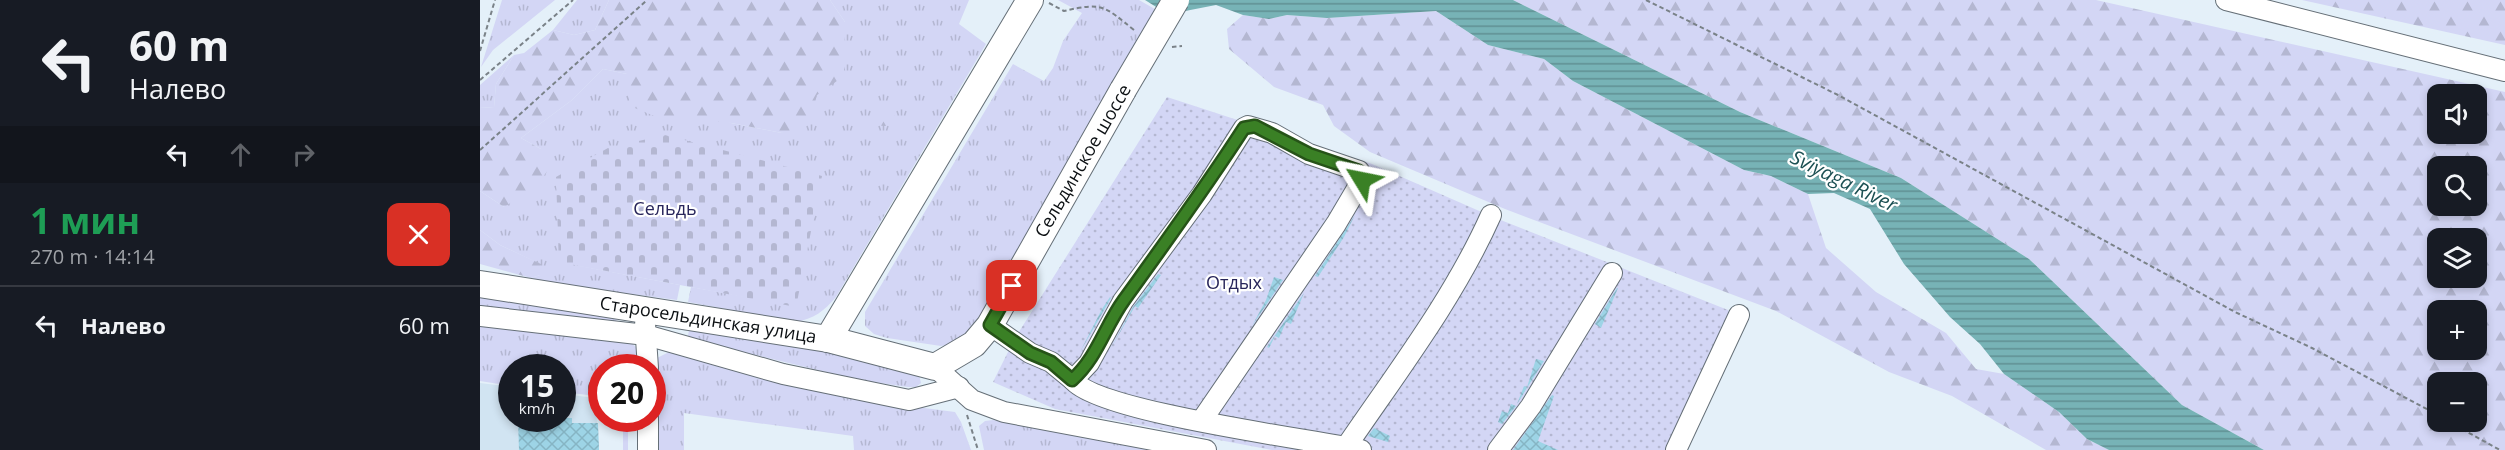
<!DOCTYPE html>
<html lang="ru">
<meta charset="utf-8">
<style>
body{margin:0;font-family:"Open Sans",sans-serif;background:#242831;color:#f1f3f6;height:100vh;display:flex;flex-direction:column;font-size:22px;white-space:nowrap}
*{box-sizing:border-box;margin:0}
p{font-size:20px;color:#9ea1a6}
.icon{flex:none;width:33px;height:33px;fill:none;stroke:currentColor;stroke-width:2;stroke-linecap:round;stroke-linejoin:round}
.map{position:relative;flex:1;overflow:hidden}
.drawer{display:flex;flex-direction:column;background:#171b24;width:480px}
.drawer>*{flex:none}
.hud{background:#171b24;color:#f1f3f6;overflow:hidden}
.tools{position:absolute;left:1947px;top:84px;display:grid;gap:12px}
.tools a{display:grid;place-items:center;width:60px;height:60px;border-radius:12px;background:#171b24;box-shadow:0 3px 9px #0003;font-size:30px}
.speed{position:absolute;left:18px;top:354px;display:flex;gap:12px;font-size:30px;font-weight:700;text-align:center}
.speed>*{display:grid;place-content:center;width:78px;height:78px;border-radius:50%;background:#171b24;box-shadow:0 3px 9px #0003;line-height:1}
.speed small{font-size:15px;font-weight:400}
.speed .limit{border:9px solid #d22;background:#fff;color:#111}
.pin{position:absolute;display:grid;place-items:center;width:51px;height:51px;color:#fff;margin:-26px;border-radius:12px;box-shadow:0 3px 9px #0006}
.me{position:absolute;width:66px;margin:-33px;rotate:305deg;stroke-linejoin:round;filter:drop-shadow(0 0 4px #0008)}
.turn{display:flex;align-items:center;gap:21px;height:126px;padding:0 30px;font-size:27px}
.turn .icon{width:78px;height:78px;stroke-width:2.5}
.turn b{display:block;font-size:42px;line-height:51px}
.lanes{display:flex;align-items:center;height:57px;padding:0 30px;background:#0003;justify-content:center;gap:30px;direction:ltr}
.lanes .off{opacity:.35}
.round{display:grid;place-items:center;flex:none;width:63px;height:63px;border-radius:12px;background:#242831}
.head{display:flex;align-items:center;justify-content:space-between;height:102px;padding:0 30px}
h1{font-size:36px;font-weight:700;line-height:45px;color:#1e9e55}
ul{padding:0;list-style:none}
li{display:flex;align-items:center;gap:18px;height:78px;padding:0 30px;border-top:2px solid #363941}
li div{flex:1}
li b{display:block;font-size:22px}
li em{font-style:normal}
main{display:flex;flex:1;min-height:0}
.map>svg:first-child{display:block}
.built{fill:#d1e4f2}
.grass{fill:url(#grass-tufts)}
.forest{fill:url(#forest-firs);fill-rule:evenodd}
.cemetery{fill:url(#cemetery-stones)}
.garden{fill:url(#garden-dots)}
.water{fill:url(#water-rules)}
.building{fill:url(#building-cross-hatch)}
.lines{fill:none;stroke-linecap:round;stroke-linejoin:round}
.minor-casing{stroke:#656f77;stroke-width:22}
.major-casing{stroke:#656f77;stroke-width:28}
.path{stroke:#7a8288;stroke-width:2;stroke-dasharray:4.5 3;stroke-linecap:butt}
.minor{stroke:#fff;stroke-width:20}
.major{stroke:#fff;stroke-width:26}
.major-bridge-casing{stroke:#656f77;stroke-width:28;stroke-linecap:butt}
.major-bridge{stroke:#fff;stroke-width:26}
.route-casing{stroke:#265318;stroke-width:15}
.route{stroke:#3a8025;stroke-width:10}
.labels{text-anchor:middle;stroke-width:4.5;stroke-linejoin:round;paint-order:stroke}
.street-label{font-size:18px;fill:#0c1013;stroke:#fff}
.park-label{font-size:18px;fill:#28265b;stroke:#fff}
.water-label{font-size:20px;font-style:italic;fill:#1c5053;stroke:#fff}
</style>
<main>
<section class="drawer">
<div class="hud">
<div class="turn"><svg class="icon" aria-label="left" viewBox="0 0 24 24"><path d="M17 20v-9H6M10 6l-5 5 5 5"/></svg><div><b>60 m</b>Налево</div></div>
<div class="lanes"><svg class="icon" aria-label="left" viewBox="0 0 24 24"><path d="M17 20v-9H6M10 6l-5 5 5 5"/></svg><svg class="icon off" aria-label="ahead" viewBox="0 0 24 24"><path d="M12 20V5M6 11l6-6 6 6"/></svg><svg class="icon off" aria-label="right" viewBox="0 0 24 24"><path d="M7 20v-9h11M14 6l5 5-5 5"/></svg></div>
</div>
<div class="head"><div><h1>1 мин</h1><p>270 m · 14:14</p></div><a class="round" style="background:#d93025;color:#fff"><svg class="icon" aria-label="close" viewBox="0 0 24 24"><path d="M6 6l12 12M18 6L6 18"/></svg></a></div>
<ul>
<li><svg class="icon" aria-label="left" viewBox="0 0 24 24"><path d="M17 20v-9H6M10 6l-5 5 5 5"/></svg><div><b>Налево</b></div><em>60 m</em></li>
</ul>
</section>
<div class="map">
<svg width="2025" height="450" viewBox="0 0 2025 450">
<defs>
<pattern id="grass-tufts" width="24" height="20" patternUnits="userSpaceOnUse" patternTransform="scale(1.5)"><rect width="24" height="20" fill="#d3d6f5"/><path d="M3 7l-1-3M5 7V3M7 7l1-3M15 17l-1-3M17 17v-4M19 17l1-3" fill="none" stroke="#b4b7d1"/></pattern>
<pattern id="forest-firs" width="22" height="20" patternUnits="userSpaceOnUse" patternTransform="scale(1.5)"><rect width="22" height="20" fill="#d3d6f5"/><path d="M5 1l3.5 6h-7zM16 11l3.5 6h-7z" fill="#b4b7d1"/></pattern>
<pattern id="cemetery-stones" width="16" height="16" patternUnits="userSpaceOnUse" patternTransform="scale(1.5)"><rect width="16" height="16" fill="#d3d6f5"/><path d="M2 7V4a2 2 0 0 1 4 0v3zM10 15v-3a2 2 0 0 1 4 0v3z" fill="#b4b7d1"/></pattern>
<pattern id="garden-dots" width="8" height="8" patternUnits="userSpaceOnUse" patternTransform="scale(1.5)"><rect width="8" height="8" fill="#d3d6f5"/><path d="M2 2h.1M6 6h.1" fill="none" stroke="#b4b7d1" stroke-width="1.8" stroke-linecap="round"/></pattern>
<pattern id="water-rules" width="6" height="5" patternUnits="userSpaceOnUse" patternTransform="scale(1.5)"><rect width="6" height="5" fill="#77b3b6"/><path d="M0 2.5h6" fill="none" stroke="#609093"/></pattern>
<pattern id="building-cross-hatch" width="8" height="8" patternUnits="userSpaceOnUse" patternTransform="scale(1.5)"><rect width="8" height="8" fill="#9dd4e6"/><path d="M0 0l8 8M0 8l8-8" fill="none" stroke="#86b5c4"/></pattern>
</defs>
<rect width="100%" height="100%" fill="#e4f0f9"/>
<path class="built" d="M0,383l31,4 1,31h50l1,-24 32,4 4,52h-119z"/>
<g class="grass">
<path d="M22,0h53l-62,50 -12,17z"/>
<path d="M97,0h32l-14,30 -21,5 -21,-5z"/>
<path d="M350,0h139l-10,24 27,20 -150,253c-12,14 -22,22 -41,25l-107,-20 3,-15 105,19 -237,-44 121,23 -3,15 -108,-14 -38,-8 9,-3v-11l-40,-19 -20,-15v-39l24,16 37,-58 -20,-11 51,-38 31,-31 24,5 104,49 51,10 34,-38 29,-73z"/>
<path d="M578,0h81l21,12 -181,311 -23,20 -15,3 -54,-8 -13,-4 -9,-8v-14l148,-248 31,17 9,-13 10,-27 19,-28z"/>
<path d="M34,55l-18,29 -2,23 -14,1v-23z"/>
<path d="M0,295l138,22 -2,4 -8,2 -128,-13z"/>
<path d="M0,323l149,18 9,8 3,18 -39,1 -1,16 -5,12 -33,-4 -1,-24h-50l-1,18 -31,-5z"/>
<path d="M209,330l186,28 44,17 2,8 -5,4h-8l-49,-7 -161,-39 -10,-5z"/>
<path d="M189,352l150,36 90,18 46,6 6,10 10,28h-117l-1,-14 -169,-23v37h-26l-1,-92z"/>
<rect x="143" y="419" width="5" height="31"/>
<path d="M513,420l156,30h-165l-5,-24 6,-5z"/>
</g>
<g class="forest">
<path d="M129,0h221l15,22 -1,54 -27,19 -11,31 -24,7 -51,-10 -74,-6 -27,-11 -3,-32 -24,-5 -31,31 -51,38 20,11 10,17 -17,23 -30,18 -24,-16v-83l14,-1 2,-23 18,-29 10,-2 29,-23 21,5 21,-5z"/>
<path d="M1033,0h583l409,92v358h-241l-82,-45 -153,-146 -128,-81 -161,-66zM1958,94h38v40h-38zM1958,166h38v40h-38zM1958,238h38v40h-38zM1958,310h38v40h-38zM1958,382h38v40h-38z"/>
<path d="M1822,0h203v45z"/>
<path d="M956,11l52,34 56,14 29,22 171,89 27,6 37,18 18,54 50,44 70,41 30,36 28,5 55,38 28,27 22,11h-63l-94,-54 -63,-24 -113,-61 -271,-102 -135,-57 -36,-26 -11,-21 -49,-18 -45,-38 -2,-20 16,-14 26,4 18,-4 40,3z"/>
<circle cx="404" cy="115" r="11"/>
<path d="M0,230l20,15 41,19 -1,11 -9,3 -51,-14z"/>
</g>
<path class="cemetery" d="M185,135l157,41 -26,131 -237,-45 -3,-85 52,-29z"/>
<path class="garden" d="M687,97l205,67 121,53 235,93 4,7 -16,25 -46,108h-398l-217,-41 -62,-27 22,-44z"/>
<path class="water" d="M665,0h368l227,112 161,66 128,81 153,146 82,45h-155l-22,-11 -28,-27 -55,-38 -24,-30 -30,-27 -46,-53 -34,-55 -36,-16 -26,1 -37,-18 -27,-6 -171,-89 -29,-22 -56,-14 -52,-34 -109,7 -40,-3 -18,4 -26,-4 -27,-10 -36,7 -19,-2z"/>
<g class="building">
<path d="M875,215l-11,22 -26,40 -3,-1z"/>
<path d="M678,274l3,1 -23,33 -3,-2 -25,44 23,-43z"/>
<path d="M794,277l9,3 -31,46 14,-26z"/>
<path d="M1137,288h1l-17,40 -6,-4z"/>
<path d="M824,293l-13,31 -5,-2 -7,16 -4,-2 -6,12 -2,-1z"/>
<path d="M630,297l1,1 -31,54 22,-43z"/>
<path d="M1056,359l8,2 -27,43 7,-18 3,1z"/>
<path d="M1072,395l2,1 -16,45 20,9h-45z"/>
<path d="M1031,404l5,2 -14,18 -4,-2 4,-11 6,2z"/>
<path d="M38,418h54v5h26l1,27h-80z"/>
<path d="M894,428l16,8 -2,6 -20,-6z"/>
</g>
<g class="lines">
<g class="minor-casing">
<g id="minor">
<path d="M1746,0l279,71"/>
<path d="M0,316l166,19 137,39 126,26 50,-13"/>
<path d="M165,324l3,44"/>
<path d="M510,325l40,28 21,9 22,18 16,-17 34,-62 79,-107 42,-66 4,-2 24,7 37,21 50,17 3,9 -26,44 -134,196"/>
<path d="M455,367l37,33 32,12 202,38"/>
<path d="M593,380c24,32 237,59 288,70"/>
<path d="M119,388h3"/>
<path d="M168,418v32"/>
<path d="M866,447c51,-75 108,-149 145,-232"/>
<path d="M1018,450l33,-44 81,-133"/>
<path d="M1196,450l63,-135"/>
</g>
</g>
<g class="major-casing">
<g id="major">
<path id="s1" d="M0,284l348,55 107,28 39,-23 16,-19 133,-235"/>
<path d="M348,339l202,-339"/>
</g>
</g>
<g class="path">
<path d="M1166,0l192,95 397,217 77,36 126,67"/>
<path d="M569,3l15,8c39,-9 40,-5 70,19"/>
<path d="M692,47l10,-1"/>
<path d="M0,51l15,-51"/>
<path d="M0,80l93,-80"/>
<path d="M0,150l167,-150"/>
<path d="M487,415l11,35"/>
<path d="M1969,422l51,28"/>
</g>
<use href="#minor" class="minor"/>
<use href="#major" class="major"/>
<g class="major-bridge-casing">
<path id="major-bridge" d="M643,90l53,-90"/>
</g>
<use href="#major-bridge" class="major-bridge"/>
</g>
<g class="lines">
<g class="route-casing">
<path id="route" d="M532,286l-22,39 40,28 21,9 21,18c25,-22 33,-54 52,-80 41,-57 82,-113 120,-172l11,-2 54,28 50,17 3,9"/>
</g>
<use href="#route" class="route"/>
</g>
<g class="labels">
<g class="street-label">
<text transform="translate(603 161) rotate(-60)" y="6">Сельдинское шоссе</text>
<text dy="6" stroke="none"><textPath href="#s1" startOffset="231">Старосельдинская улица</textPath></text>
</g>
<g class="park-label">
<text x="185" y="215">Сельдь</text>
<text x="754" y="289">Отдых</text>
</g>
<g class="water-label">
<text transform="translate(1364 181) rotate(26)" y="7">Sviyaga River</text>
</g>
</g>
</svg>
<div class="tools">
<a><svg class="icon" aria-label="sound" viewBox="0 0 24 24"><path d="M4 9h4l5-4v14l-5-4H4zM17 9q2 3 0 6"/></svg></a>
<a><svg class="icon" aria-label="search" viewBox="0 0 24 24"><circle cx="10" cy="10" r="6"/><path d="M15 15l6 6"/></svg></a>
<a><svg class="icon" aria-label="layers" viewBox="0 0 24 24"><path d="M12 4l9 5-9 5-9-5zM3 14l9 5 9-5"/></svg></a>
<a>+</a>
<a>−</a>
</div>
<div class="speed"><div>15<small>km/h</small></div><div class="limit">20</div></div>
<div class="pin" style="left:532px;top:286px;background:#d93025"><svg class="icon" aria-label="arrive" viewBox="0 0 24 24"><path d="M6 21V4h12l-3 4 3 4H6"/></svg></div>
<svg class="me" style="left:882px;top:180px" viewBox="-20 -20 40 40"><path d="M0-17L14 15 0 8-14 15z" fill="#3a8025" stroke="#fff" stroke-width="4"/></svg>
</div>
</main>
